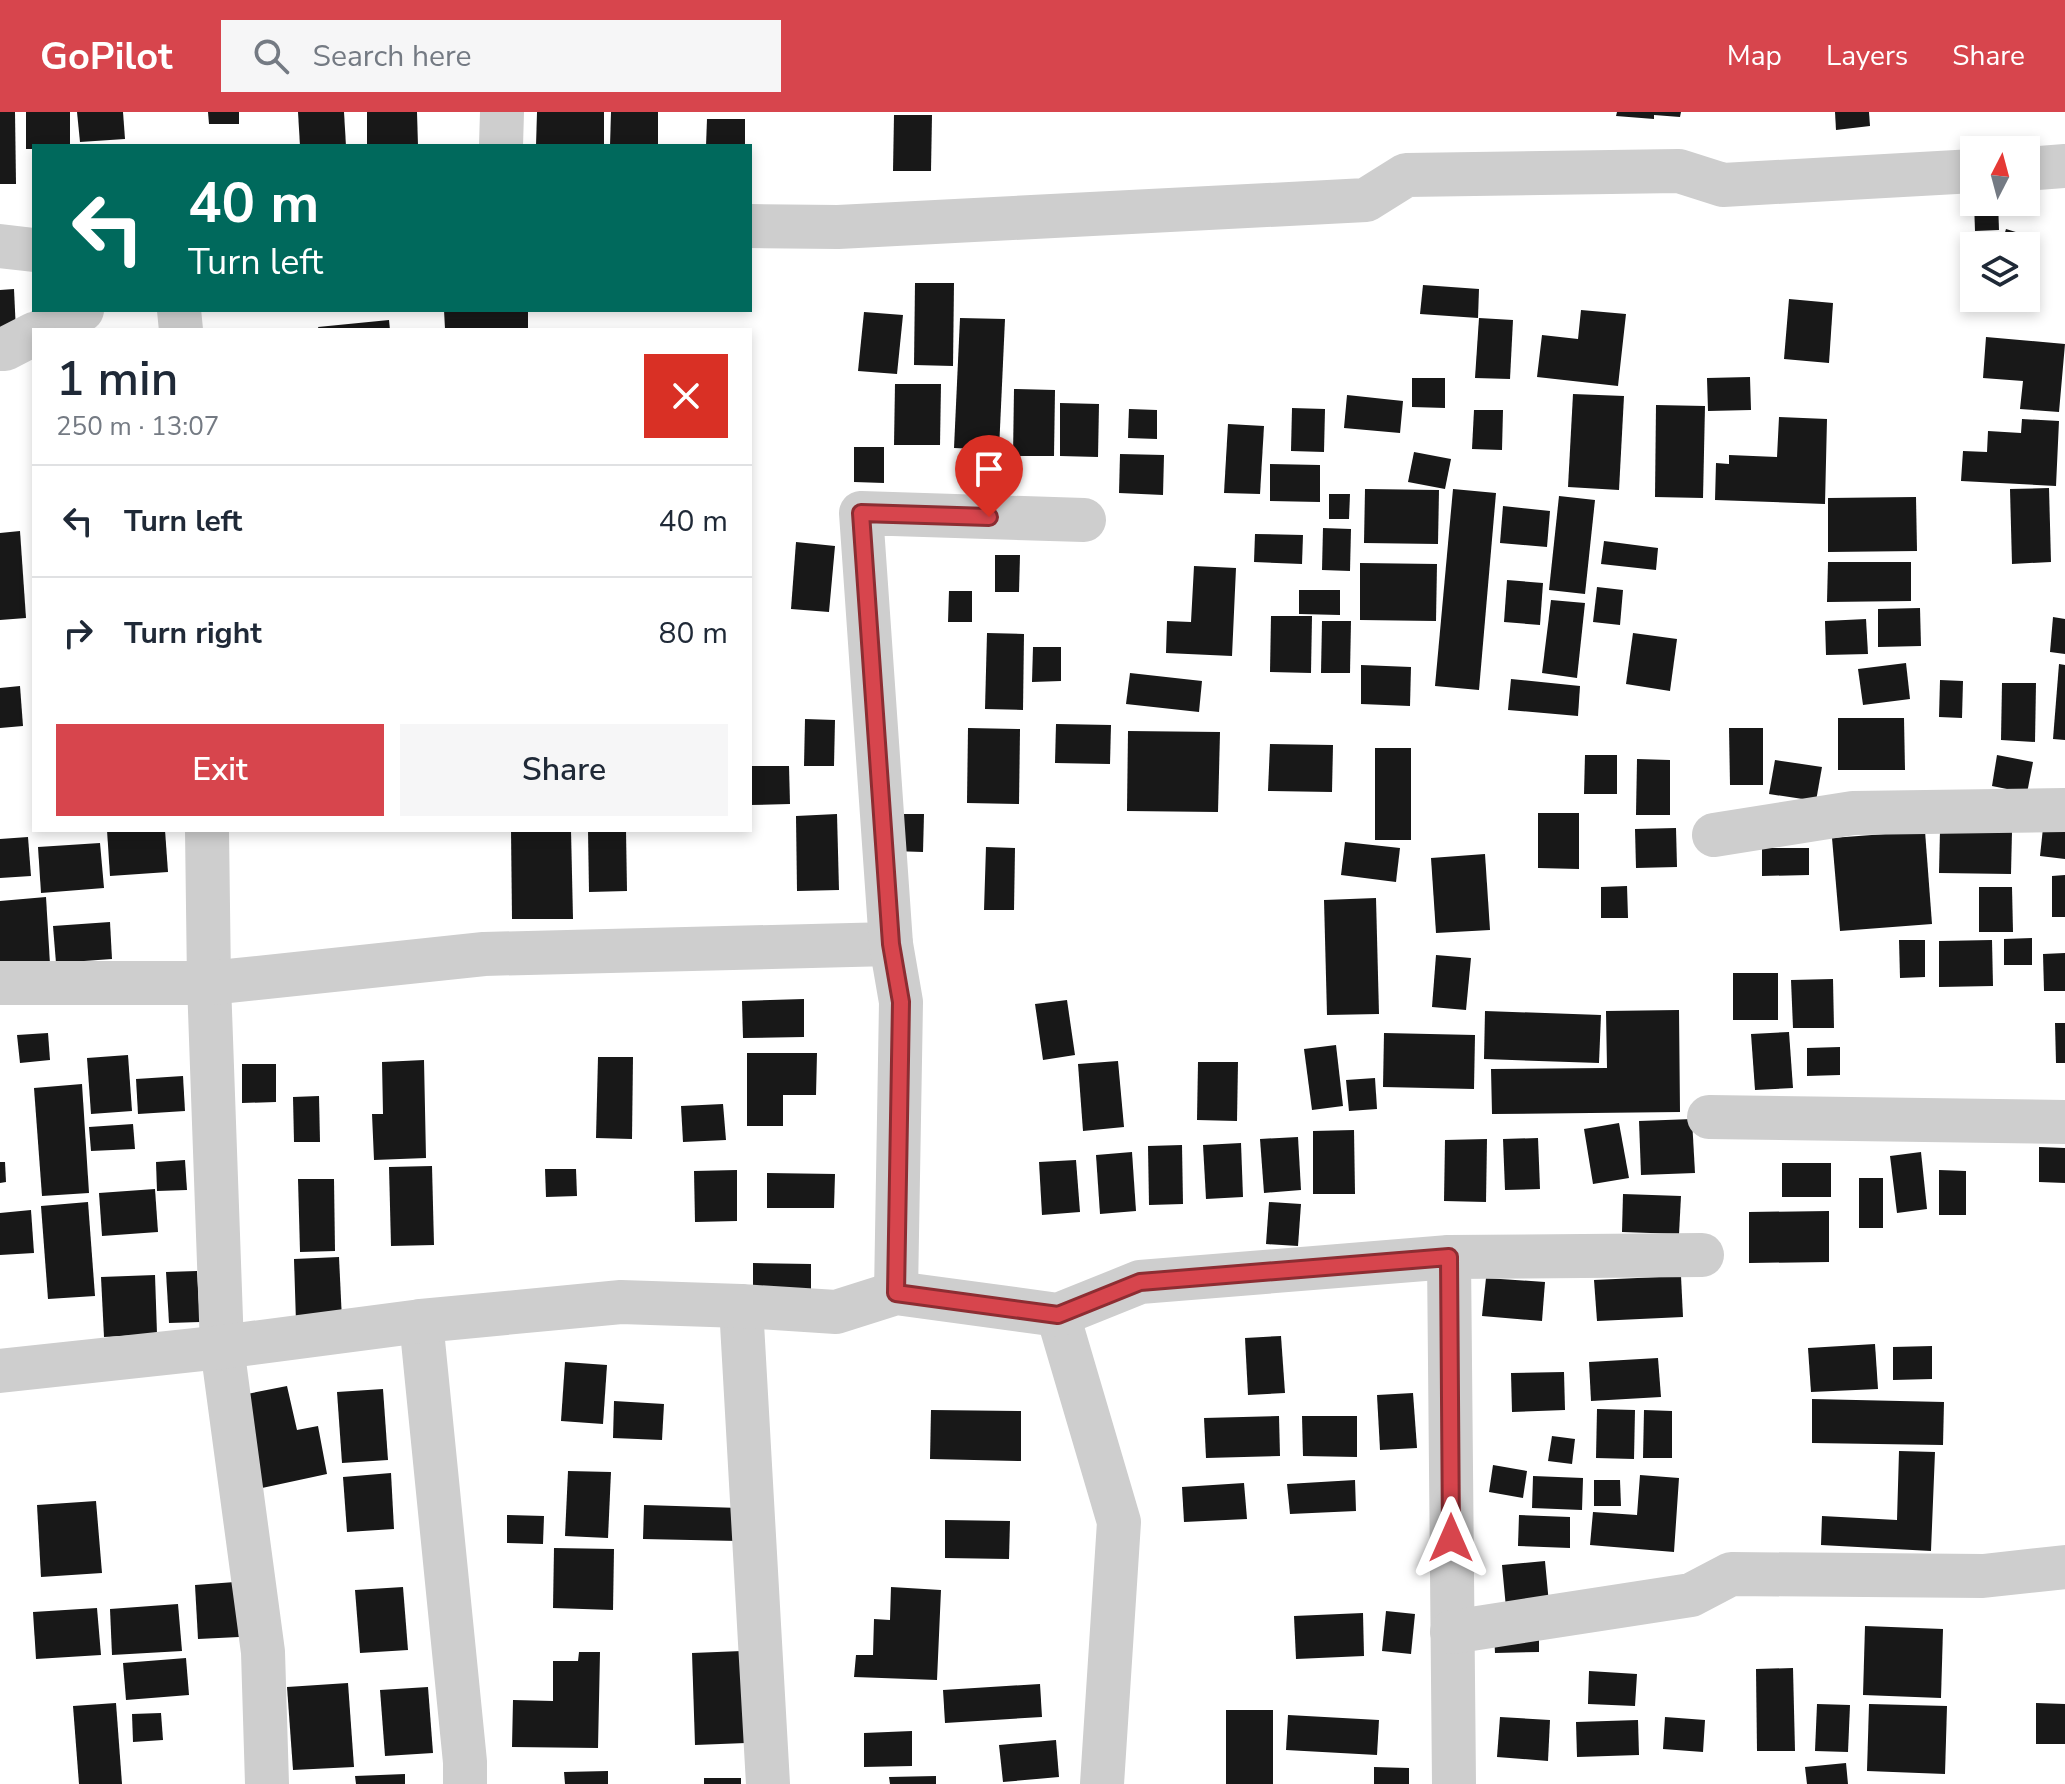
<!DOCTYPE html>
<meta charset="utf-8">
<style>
body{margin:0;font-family:"Nunito Sans",sans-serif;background:#f6f6f7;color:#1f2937;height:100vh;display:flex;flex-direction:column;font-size:30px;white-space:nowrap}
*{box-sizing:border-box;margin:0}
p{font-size:26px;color:#747a83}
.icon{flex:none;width:44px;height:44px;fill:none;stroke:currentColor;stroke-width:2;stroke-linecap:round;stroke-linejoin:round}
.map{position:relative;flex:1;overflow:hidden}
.side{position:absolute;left:32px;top:216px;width:720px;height:504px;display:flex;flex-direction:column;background:#fff;border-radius:0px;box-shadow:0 4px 12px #0003}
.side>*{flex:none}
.banner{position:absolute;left:32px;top:32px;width:720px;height:168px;border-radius:0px;box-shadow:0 4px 12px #0003;background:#00695c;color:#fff;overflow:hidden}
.needle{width:52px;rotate:6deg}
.buttons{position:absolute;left:1960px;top:24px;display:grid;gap:16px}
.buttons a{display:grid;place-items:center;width:80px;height:80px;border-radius:0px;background:#fff;box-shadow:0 4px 12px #0003;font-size:40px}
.pin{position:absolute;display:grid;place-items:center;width:68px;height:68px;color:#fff;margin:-82px -34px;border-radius:50% 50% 50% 0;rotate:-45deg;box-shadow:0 0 8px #0007}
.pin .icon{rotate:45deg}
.me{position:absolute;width:88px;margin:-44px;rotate:0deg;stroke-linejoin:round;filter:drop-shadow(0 0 6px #0008)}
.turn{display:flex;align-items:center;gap:28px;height:168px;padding:0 24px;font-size:36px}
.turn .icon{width:104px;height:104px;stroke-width:2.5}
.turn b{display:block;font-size:56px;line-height:68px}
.round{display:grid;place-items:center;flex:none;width:84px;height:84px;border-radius:0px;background:#f6f6f7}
.overview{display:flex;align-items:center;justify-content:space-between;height:136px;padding:0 24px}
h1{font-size:48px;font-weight:600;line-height:60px}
.button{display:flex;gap:16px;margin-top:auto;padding:16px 24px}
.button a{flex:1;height:92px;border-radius:0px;background:#d7454d;color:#fff;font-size:32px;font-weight:600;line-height:92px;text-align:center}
.button a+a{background:#f6f6f7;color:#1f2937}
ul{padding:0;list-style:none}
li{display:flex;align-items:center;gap:24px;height:112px;padding:0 24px;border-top:2px solid #e0e1e3}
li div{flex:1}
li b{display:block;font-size:30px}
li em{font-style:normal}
header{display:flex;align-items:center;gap:48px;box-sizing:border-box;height:112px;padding:0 40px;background:#d7454d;color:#fff}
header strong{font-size:38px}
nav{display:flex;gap:44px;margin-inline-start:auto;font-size:28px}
.search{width:560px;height:72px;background:#f6f6f7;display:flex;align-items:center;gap:20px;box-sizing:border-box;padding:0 28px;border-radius:0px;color:#747a83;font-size:30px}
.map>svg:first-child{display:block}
.building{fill:#181818}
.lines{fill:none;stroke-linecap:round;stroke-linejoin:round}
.street{stroke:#cecece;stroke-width:44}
.route-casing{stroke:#8c2d32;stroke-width:20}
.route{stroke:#d7454d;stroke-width:14}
</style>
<header>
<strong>GoPilot</strong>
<div class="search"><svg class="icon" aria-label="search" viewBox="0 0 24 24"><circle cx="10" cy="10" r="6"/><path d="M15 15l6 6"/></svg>Search here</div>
<nav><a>Map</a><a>Layers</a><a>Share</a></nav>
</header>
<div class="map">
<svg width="2065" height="1672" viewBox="0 0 2065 1672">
<rect width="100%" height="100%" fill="#fff"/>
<g class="building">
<path d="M0,0h15l1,72h-16z"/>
<path d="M26,0h44v34h-36v3h-8z"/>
<path d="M77,0h46l2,27 -45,3z"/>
<path d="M208,0h31v12h-30z"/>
<path d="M298,0h46l2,34h-46z"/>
<path d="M367,0h50l1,34h-51z"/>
<path d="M537,0h67v34h-68z"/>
<path d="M611,0h47v34h-48z"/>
<path d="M1617,0h64l-1,5 -26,-2v4l-38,-3z"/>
<path d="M1835,0h34l1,14 -34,4z"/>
<path d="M894,3h38l-1,56h-38z"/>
<path d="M707,7h38v27h-39z"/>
<path d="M1974,90h24l1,28 -24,1z"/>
<path d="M2006,117l26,8 -5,19 -1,-10h-25z"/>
<path d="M915,171h39l-1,83 -39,-1z"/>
<path d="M1423,173l56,4 -1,29 -58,-4z"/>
<path d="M14,177l2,43 -16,1v-43z"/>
<path d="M1789,187l44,4 -4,60 -45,-4z"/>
<path d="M444,198h84v20h-48v-2l-35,1z"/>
<path d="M1581,198l45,4 -8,72 -81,-9 5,-42 36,4z"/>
<path d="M864,200l39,3 -6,59 -39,-3z"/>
<path d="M960,206l45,1 -6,131 -45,-2z"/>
<path d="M1479,206l34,2 -3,59 -35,-1z"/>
<path d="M389,208l1,10h-71l-1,-3z"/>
<path d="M1986,225l79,7 -6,68 -39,-3 3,-28 -40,-3z"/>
<path d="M1750,265l1,33 -43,1 -1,-33z"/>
<path d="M1412,266h33v30l-33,-1z"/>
<path d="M895,272h46l-1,61h-46z"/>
<path d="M1014,277l41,1 -1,66h-41z"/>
<path d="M1573,282l51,2 -5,94 -51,-3z"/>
<path d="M1347,283l56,6 -3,32 -56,-5z"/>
<path d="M1060,291l39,1 -1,53 -38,-1z"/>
<path d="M1656,293l49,1 -2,92 -48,-1z"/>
<path d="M1292,296l33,1 -1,43 -33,-1z"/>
<path d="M1129,297l28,1v29l-29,-1z"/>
<path d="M1474,298h29l-1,40 -30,-1z"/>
<path d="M1779,305l48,2 -2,85 -110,-4 1,-37 13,1v-9l48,2z"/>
<path d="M2022,307l37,2 -3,65 -95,-5 2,-30 24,1 1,-21 33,2z"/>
<path d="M1228,312l36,2 -4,68 -36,-1z"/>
<path d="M854,335h30v36l-30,-1z"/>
<path d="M1414,340l37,7 -6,30 -37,-7z"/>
<path d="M1120,342l44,1 -1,40 -44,-2z"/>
<path d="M1270,352l50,1v37l-50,-1z"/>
<path d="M2049,376l2,74 -39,2 -2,-75z"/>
<path d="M1365,377l74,1 -1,54 -74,-1z"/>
<path d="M1453,377l43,4 -17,197 -44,-4z"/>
<path d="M1329,382h21l-1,25h-20z"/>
<path d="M1559,384l36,4 -10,94 -36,-4z"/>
<path d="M1916,385l1,54 -89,1v-54z"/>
<path d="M1503,394l47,5 -3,36 -47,-4z"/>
<path d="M1323,416l28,1 -1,42 -28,-1z"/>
<path d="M20,419l6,87 -26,2v-87z"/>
<path d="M1255,422l48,1 -1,29 -48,-2z"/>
<path d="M1604,429l54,7 -2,22 -55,-6z"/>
<path d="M796,430l39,4 -6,66 -38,-3z"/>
<path d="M995,443h25l-1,37h-24z"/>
<path d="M1828,450h83v39l-84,1z"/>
<path d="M1360,451l77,1 -1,57 -76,-1z"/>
<path d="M1194,454l42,2 -4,88 -66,-3 1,-32 24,1z"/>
<path d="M1507,468l36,3 -3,42 -36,-3z"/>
<path d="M1597,475l26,3 -3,35 -27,-3z"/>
<path d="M1299,478h41v25l-41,-1z"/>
<path d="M949,479h23v31h-24z"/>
<path d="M1551,488l34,3 -8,75 -35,-5z"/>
<path d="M1920,496l1,38 -43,1v-38z"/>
<path d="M1271,504h41l-1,57 -41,-1z"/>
<path d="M2053,505l12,2v35l-15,-2z"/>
<path d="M1866,507l2,35 -42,1 -1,-34z"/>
<path d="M1322,509h29l-1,52h-29z"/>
<path d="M987,521l37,1 -1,76 -38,-1z"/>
<path d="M1633,521l44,6 -7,52 -44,-7z"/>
<path d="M1033,535h28v34l-29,1z"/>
<path d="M1906,551l4,36 -47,6 -5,-36z"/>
<path d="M2059,552l6,1v75l-12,-1z"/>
<path d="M1361,553l50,2 -1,39 -49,-2z"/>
<path d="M1130,561l72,8 -3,31 -73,-8z"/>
<path d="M1511,567l69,7 -2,30 -70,-6z"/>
<path d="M1940,568l23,1 -1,37 -23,-1z"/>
<path d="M2002,571h34l-1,59 -34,-2z"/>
<path d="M20,574l3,40 -23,2v-40z"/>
<path d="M1838,606h66l1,52h-67z"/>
<path d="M805,607l30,1 -1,46h-30z"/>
<path d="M1056,612l55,1 -1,39 -55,-1z"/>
<path d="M968,616l52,1 -1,75 -52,-1z"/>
<path d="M1729,616h34v57h-33z"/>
<path d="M1128,619l92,1 -2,80 -91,-1z"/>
<path d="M1270,632l63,1 -1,47 -64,-1z"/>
<rect x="1375" y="636" width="36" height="92"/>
<path d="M1585,643h32v39h-33z"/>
<path d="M1997,643l36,7 -6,31 -35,-7z"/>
<path d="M1637,647l33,1v55h-34z"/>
<path d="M1775,648l47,7 -6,34 -47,-7z"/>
<path d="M750,654h39l1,38 -40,1z"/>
<path d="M1538,701h41v56l-41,-1z"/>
<path d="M837,702l2,76 -42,1 -1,-75z"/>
<path d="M893,702h31l-1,38 -30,-1z"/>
<path d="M1676,716l1,39 -41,1 -1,-39z"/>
<path d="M2043,716l22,3v28l-25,-3z"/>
<path d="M107,718h58l3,42 -58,4z"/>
<path d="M511,718h60l2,89h-61z"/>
<path d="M588,718h38l1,61 -38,1z"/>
<path d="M1940,718l72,1 -1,43 -72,-1z"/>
<path d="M1925,719l7,93 -92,7 -8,-93z"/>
<path d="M28,725l3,39 -31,2v-39z"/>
<path d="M1345,730l55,6 -4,34 -55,-7z"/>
<path d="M100,731l4,45 -63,5 -3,-46z"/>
<path d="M986,735l29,1 -1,62h-30z"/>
<path d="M1762,736h47v27l-47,1z"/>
<path d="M1485,742l5,76 -54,3 -5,-75z"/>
<path d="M2065,763v42h-13v-41z"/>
<path d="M1627,774l1,32h-27v-31z"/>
<path d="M1979,775h33l1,45h-34z"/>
<path d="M46,785l4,67 -50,3v-66z"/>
<path d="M1376,786l3,116 -52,1 -3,-115z"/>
<path d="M110,810l2,37 -56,4 -3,-37z"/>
<path d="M2032,826v27h-28v-26z"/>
<path d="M1899,828h26v37l-25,1z"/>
<path d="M1992,828l1,46 -54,1v-46z"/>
<path d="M2065,841v38h-21l-1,-37z"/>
<path d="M1436,843l35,3 -5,52 -34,-3z"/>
<rect x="1733" y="861" width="45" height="47"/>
<path d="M1833,867l1,49h-41l-2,-48z"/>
<path d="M804,887v38l-61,1 -1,-37z"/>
<path d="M1067,888l8,55 -32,5 -8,-56z"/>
<path d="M1679,898l1,102 -188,2 -1,-45 116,-1 -1,-57z"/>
<path d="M1485,899l116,4 -2,48 -115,-4z"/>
<path d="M2055,911h10v40h-9z"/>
<path d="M1789,920l4,56 -38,2 -4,-56z"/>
<path d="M48,921l2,27 -30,3 -3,-28z"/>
<path d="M1384,921l91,2 -1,54 -91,-2z"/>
<path d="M1336,933l7,61 -31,4 -8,-61z"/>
<path d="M1840,935v28l-33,1v-28z"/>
<path d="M747,941h70l-1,42h-33v31h-36z"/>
<path d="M128,943l4,56 -41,3 -4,-56z"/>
<path d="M598,945h35l-1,82 -36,-1z"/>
<path d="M424,948l2,98 -52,2 -2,-46h11l-1,-52z"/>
<path d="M1118,949l6,66 -41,4 -5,-67z"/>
<path d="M1198,950h40l-1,59 -40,-1z"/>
<path d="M242,952h34v38l-34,1z"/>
<path d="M183,964l2,35 -47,3 -2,-35z"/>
<path d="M1375,966l2,31 -28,2 -3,-31z"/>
<path d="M82,972l7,109 -47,3 -8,-108z"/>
<path d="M319,984l1,46h-26l-1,-45z"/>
<path d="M723,992l3,36 -43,2 -2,-36z"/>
<path d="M1692,1007l3,54 -54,2 -2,-54z"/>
<path d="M1619,1011l10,55 -36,6 -9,-55z"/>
<path d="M133,1012l2,25 -44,2 -2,-24z"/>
<path d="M1354,1018l1,64h-42v-63z"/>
<path d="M1298,1025l3,53 -37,3 -4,-54z"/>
<path d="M1538,1026l2,51 -35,1 -2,-51z"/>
<path d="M1487,1027l-1,63 -42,-1 1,-61z"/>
<path d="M1241,1031l2,54 -37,2 -3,-54z"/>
<path d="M1182,1033l1,59 -34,1 -1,-59z"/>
<path d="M2039,1035l26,1v35l-26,-1z"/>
<path d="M1132,1040l4,59 -36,3 -4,-59z"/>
<path d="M1921,1040l6,57 -30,4 -7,-57z"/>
<path d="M185,1048l2,30 -30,1 -1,-29z"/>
<path d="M1076,1048l4,52 -38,3 -3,-53z"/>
<path d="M0,1050h5l1,20 -6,1z"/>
<rect x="1782" y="1051" width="49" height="34"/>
<path d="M432,1054l2,79 -43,1 -2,-79z"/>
<path d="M545,1057h31l1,27 -31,1z"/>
<path d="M737,1058v51l-42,1 -1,-51z"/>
<path d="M1939,1058l27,1v44h-27z"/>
<path d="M767,1061l68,1 -1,34h-67z"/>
<rect x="1859" y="1066" width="24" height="50"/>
<path d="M298,1067h36l1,72 -35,1z"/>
<path d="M155,1077l3,43 -56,4 -3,-43z"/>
<path d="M1623,1082l58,2 -2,38 -57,-2z"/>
<path d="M88,1090l7,94 -47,3 -7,-93z"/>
<path d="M1269,1090l32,2 -3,42 -32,-2z"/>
<path d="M31,1098l3,43 -34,2v-42z"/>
<path d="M1829,1099v51l-80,1v-51z"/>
<path d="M339,1145l3,63 -46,2 -2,-63z"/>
<path d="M753,1151l58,1v33l-58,-1z"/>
<path d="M197,1159l3,51 -31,1 -3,-51z"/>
<path d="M155,1163l2,59 -53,3 -3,-60z"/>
<path d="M1681,1164l2,41 -86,4 -3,-41z"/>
<path d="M1486,1166l59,4 -3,39 -60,-5z"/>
<path d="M1281,1224l4,57 -37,2 -3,-57z"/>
<path d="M1875,1232l3,45 -67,3 -3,-44z"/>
<path d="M1932,1234v33l-39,1v-33z"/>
<path d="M1658,1246l3,39 -70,4 -2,-39z"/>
<path d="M565,1250l42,3 -4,59 -42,-3z"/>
<path d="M1564,1260l1,38 -53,2 -1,-39z"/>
<path d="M287,1274l10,44 21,-4 9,48 -65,14 -20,-93z"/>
<path d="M383,1277l5,71 -46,3 -5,-71z"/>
<path d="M1413,1281l4,55 -37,2 -3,-55z"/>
<path d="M1812,1287l132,3 -1,43 -131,-2z"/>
<path d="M614,1289l50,3 -2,36 -49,-2z"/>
<path d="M1597,1297l38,1 -1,49 -38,-1z"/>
<path d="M931,1298l90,1v50l-91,-2z"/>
<path d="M1644,1298l28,1v47h-29z"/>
<path d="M1279,1304l1,40 -74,2 -2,-40z"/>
<path d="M1302,1304h55v41l-54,-1z"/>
<path d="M1552,1324l23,3 -3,25 -24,-3z"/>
<path d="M1899,1339l36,1 -4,99 -110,-6 1,-29 75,4z"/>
<path d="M1493,1353l34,6 -4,27 -34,-6z"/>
<path d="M568,1359l43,1 -3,66 -43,-2z"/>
<path d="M391,1361l3,56 -47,3 -4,-55z"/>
<path d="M1640,1363l39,3 -5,74 -84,-7 3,-33 44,3z"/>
<path d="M1533,1364l50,2 -1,32 -50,-2z"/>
<path d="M1355,1368l1,31 -66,3 -3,-30z"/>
<path d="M1594,1368h26l1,26h-27z"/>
<path d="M1244,1371l3,36 -63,3 -2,-35z"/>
<path d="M96,1389l6,72 -61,4 -4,-72z"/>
<path d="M644,1393l96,3 -1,33 -96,-2z"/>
<path d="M507,1403l37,1 -1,28 -36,-1z"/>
<path d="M1519,1403l51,2v31l-52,-2z"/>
<path d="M945,1408l65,1 -1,38 -64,-1z"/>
<path d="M554,1436l60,1 -1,61 -60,-2z"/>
<path d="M1545,1449l4,43 -43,4 -4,-43z"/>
<path d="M235,1470l4,55 -41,2 -3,-54z"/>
<path d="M403,1475l5,63 -48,3 -5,-63z"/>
<path d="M891,1475l50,3 -4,90 -83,-3 2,-22h17l1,-36 16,1z"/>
<path d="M178,1492l4,47 -70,4 -2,-46z"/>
<path d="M97,1496l4,47 -65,4 -3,-47z"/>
<path d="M1386,1499l29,3 -4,40 -29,-3z"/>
<path d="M1363,1501l1,43 -68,3 -2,-43z"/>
<path d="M1865,1514l78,3 -2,69 -78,-3z"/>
<path d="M1539,1519v21l-44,1 -1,-20z"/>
<path d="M742,1539l4,92 -51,2 -3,-92z"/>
<path d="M579,1540h21l-2,96 -86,-1 1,-47 40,1v-40h25z"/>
<path d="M186,1546l3,37 -63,5 -3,-37z"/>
<path d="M1793,1556l2,83h-38l-1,-82z"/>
<path d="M1589,1559l48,3 -2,32 -47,-2z"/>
<path d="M348,1571l6,84 -61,3 -6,-83z"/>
<path d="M1040,1572l2,33 -97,6 -2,-33z"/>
<path d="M428,1575l5,66 -48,3 -5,-66z"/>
<path d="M116,1591l6,81h-43l-6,-78z"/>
<path d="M2036,1591l29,1v40h-29z"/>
<path d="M1817,1592l33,1 -2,47 -33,-1z"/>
<path d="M1869,1592l78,2 -2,68 -78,-3z"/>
<rect x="1226" y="1598" width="47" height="74"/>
<path d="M161,1601l2,27 -30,2 -1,-28z"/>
<path d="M1288,1603l91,5 -2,35 -91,-5z"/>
<path d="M1500,1605l50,3 -2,41 -51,-4z"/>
<path d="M1665,1605l40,3 -2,32 -40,-3z"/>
<path d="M1638,1608l1,35 -62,2 -1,-35z"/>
<path d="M912,1619v35l-48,1v-34z"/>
<path d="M1056,1628l3,37 -56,5 -4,-37z"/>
<path d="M1846,1651l2,21h-41l-2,-17z"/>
<path d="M1374,1655l35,1v16h-35z"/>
<path d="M608,1659v13h-43l-1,-12z"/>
<path d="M405,1662v10h-49l-1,-8z"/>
<path d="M936,1664v8h-46l-1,-7z"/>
<rect x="704" y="1666" width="37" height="6"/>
</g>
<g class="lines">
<g class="street">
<path d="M501,34l1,-34"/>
<path d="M2026,57l39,-3"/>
<path d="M750,114l88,1 528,-27 40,-25 273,-4 44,14 251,-14"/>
<path d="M0,134l34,4"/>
<path d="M179,198l2,20"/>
<path d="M43,218l39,-20"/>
<path d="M0,237h5l29,-15"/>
<path d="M207,718l2,153 13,364 41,305 4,132"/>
<path d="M1714,723l139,-22 212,-3"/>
<path d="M0,871h209l275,-29 407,-10"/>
<path d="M1709,1005l356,5"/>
<path d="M1449,1145l5,527"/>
<path d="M896,1181l5,-291 -10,-58 -30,-431 223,7"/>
<path d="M741,1194l27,478"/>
<path d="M1058,1203l61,207 -17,262"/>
<path d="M421,1209l44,441v22"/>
<path d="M0,1259l222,-24 199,-26 200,-19 120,4 95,6 60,-19 162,22 82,-33 309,-25 253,-2"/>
<path d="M1452,1520l239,-37 40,-21 252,2 82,-9"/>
</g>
</g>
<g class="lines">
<g class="route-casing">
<path id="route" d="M989,405l-128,-4 30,431 10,58 -5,291 162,22 82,-33 309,-25 2,281"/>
</g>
<use href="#route" class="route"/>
</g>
</svg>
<div class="buttons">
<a><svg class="needle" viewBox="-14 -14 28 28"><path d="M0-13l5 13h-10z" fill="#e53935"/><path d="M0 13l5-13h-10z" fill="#747a83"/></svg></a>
<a><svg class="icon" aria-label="layers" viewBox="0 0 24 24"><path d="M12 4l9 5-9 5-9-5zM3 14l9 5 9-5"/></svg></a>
</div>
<div class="pin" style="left:989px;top:405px;background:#d93025"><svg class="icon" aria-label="arrive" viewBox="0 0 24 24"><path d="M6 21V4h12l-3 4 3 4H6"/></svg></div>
<svg class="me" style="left:1451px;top:1426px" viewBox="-20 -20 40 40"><path d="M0-17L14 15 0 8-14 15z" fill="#d7454d" stroke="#fff" stroke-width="4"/></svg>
<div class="banner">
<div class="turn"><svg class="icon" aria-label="left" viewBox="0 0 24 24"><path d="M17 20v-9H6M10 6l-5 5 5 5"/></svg><div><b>40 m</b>Turn left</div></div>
</div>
<section class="side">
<div class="overview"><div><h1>1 min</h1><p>250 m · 13:07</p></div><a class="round" style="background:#d93025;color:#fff"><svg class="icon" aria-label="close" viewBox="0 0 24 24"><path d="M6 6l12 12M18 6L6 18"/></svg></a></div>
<ul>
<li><svg class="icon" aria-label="left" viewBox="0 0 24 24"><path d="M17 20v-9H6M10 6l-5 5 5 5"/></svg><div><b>Turn left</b></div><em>40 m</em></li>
<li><svg class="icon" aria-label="right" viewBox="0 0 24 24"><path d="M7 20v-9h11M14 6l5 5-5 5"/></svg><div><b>Turn right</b></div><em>80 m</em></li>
</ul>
<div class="button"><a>Exit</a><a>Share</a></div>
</section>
</div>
